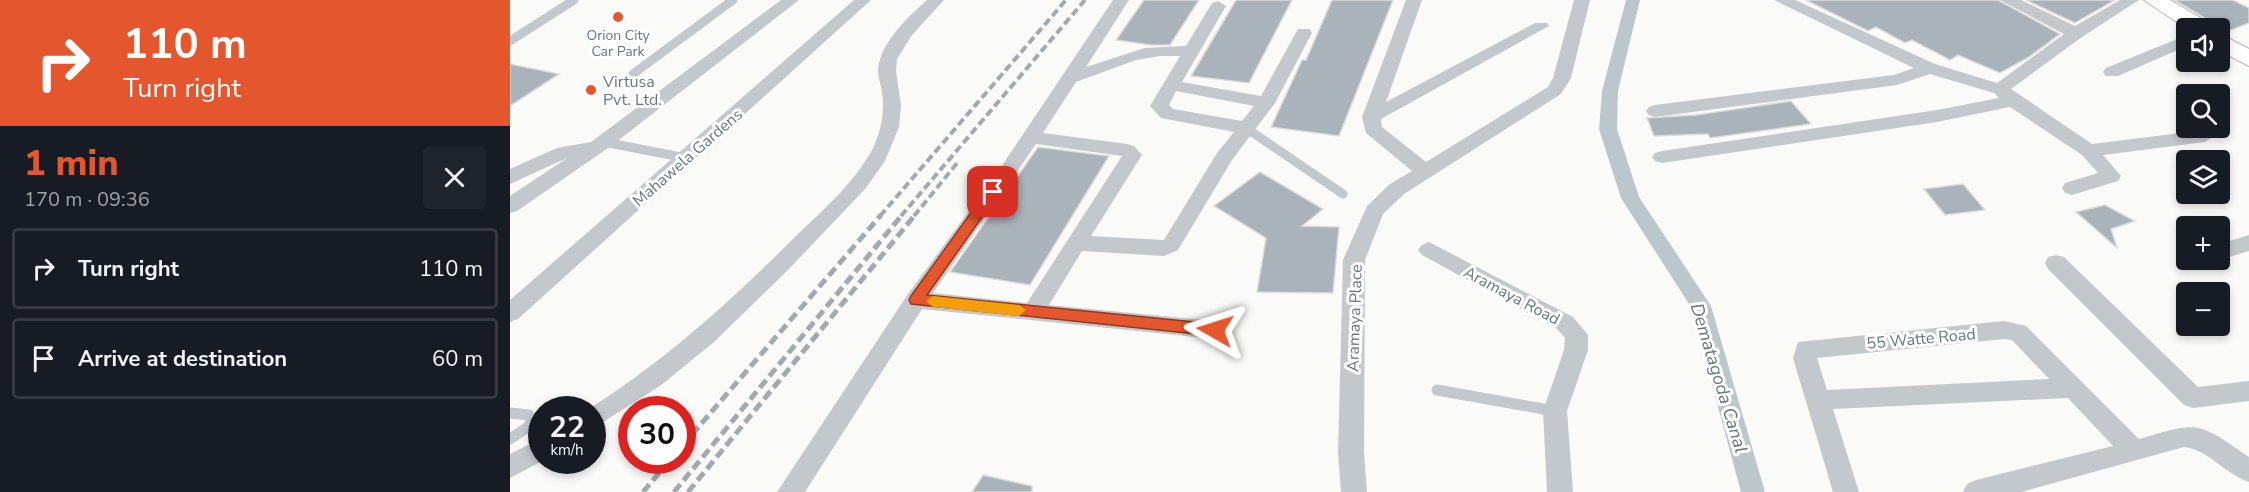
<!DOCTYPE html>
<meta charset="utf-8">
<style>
body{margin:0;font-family:"Nunito Sans",sans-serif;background:#20242c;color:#f1f3f6;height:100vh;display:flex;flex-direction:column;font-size:22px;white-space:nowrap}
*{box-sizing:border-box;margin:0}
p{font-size:20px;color:#9ea1a6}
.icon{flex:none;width:33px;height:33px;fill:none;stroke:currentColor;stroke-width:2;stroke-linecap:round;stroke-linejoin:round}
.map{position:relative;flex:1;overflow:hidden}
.sheet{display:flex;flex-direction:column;background:#171b24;width:510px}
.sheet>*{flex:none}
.hud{background:#e4572e;color:#fff;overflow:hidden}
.controls{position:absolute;left:1666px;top:18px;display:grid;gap:12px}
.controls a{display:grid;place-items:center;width:54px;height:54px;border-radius:6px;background:#171b24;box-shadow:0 3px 9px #0003;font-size:30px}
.speed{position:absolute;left:18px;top:396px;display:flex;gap:12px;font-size:30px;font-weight:700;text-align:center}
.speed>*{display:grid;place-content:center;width:78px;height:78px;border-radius:50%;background:#171b24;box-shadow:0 3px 9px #0003;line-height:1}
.speed small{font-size:15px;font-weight:400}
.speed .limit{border:9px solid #d22;background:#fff;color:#111}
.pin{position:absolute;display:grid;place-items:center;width:51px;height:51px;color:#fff;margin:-26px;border-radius:12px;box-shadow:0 3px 9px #0006}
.me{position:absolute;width:66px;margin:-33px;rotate:276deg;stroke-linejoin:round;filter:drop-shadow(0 0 4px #0008)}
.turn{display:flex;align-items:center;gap:21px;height:126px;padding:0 24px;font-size:27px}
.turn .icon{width:78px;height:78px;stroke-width:2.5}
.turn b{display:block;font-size:42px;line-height:51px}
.round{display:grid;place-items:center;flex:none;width:63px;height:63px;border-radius:6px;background:#20242c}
.headline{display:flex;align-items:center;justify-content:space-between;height:102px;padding:0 24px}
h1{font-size:36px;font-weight:800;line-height:45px;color:#e4572e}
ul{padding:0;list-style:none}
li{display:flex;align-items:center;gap:18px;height:81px;margin:0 12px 9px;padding:0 12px;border:3px solid #363941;border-radius:6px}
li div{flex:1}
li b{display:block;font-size:22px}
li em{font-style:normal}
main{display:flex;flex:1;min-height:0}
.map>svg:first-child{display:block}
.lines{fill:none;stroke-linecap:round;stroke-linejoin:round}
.canal{fill:#bbc7cb;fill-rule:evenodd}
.building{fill:#aab3b9;stroke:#dcdcda;stroke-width:1.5}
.secondary-casing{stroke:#b3babf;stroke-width:2}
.lane-far1{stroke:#c3c8cc;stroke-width:9}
.lane{stroke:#c3c8cc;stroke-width:11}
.street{fill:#c3c8cc;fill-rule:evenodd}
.secondary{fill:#fff;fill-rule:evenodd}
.rail-far1{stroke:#a2aab0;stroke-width:4;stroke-dasharray:8 4;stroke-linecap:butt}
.rail{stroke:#a2aab0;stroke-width:5;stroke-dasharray:10 5;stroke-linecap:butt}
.route{fill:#e4572e;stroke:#94391e;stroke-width:1.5}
.slow{fill:#f59e0b}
.poi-dot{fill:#e4572e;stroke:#fff;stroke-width:2}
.labels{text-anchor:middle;stroke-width:6;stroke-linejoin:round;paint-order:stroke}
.far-poi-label{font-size:14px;fill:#657683;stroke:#fff}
.poi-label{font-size:16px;fill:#657683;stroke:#fff;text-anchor:start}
.street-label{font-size:16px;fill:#657683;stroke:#fff}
.water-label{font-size:18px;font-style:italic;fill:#60757c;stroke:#fff}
</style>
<main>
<section class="sheet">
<div class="hud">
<div class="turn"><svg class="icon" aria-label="right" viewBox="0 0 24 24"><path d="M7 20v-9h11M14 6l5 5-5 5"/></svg><div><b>110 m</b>Turn right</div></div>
</div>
<div class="headline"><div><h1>1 min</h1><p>170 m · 09:36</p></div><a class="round"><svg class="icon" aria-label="close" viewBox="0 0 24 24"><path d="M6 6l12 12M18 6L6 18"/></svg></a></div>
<ul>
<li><svg class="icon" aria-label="right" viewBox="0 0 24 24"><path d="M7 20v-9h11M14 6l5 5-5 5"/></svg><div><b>Turn right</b></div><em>110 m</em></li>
<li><svg class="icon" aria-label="arrive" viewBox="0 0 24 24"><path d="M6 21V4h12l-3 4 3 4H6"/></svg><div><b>Arrive at destination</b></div><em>60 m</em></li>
</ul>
</section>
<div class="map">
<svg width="1739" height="492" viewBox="0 0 1739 492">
<rect width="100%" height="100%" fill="#fafaf8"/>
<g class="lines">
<path class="canal" d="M1116,0h14l-22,91 -1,38 22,68 72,109 54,186h-24l-50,-185 -70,-109 -22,-69 3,-38z"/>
</g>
<g class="building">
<path d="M634,0h55l-29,45h-19l-35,-5z"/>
<path d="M726,0h56l-43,83 -58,-7z"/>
<path d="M822,0h61l-54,136 -68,-9 31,-67h4z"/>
<path d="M1296,0h192l62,34 -31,23 -29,16 -42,-18 -8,5 -38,-20 -7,3 -29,-16 -8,4z"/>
<path d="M1516,0h89l-40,23z"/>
<path d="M1664,0h59l16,8v15l-26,10 -3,-5h-6l-4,-7z"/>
<path d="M0,64l49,10 -49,32z"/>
<path d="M1281,101l20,23 -101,14 -2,-4 -54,2 -7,-18 49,-3z"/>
<path d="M528,147l71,9 -79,129 -80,-13z"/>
<path d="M750,172l63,37 -21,17 37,1 -6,66 -76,-1 9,-54 -52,-32z"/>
<path d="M1453,184l22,26 -40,5 -21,-26z"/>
<path d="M1595,205l30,16 -24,8 6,19 -41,-36z"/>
<path d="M473,475l49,11v6h-60z"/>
</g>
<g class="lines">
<g class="secondary-casing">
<g id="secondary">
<path d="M1634,0h26l39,23 3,5 -25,1z"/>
<path d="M1710,34l29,15v17l-29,-15z"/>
</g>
</g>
<g class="lane-far1">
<path d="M0,41l64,-41"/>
<path d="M123,74l100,-74"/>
<path d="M736,128l97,66"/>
<path d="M94,142l82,16"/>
</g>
<g class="lane">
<path d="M927,390l118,21"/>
<path d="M0,413l19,2 3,5 -4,7 -18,12"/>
</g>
<g class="street">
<path d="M271,0h18l-188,146 -94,65 -7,2v-17l57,-38 -57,26v-15l47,-21 34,-6z"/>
<path d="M344,0h17l-353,319 -8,3v-22z"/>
<path d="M417,0h17l-32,35 -15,24 -1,12 5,34 -2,22 -14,34 -20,28 -76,80 -75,73 -54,44 -68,43v-19h-5c78,-49 145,-110 210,-175 27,-26 57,-52 75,-85 9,-18 13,-38 10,-58 -1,-7 -4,-15 -4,-22 2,-27 30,-53 49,-70z"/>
<path d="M603,0h16l-43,67 59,-19 41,-2 26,-43 6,-2 8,5 -44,76 79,14 37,-67h12l2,4 -37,70 -43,57 -54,90 -14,6 -82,-5 -33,54 166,16 8,3 3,6 -3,6 -8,3 -293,-30 -117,183h-28l131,-198 91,-124zM650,56h20l-30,50 11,12 73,14 -17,21 -53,87 -73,-4 51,-81 -8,-9 -7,-2 -84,-11 33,-51 60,-22zM666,91l78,15 -12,15 -69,-12 -4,-4zM526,144l86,12 -95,147 -94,-10z"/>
<path d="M896,0h16l-36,102 149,-79h12l2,3 -168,93 1,8 44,35 122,-75 5,-9 21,-78h16l-19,78 -10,16 -157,100 -21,20 -18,46 -1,193 3,39h-26l-3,-39 5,-193 24,-54 23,-22 22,-13 -46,-38 -4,-16z"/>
<path d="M1264,0h21l140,64 62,19 67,-49 -64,-34h21l54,26 45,-26h19l-57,37 -71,52 81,55 113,-14 9,6 -9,6 -102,13 18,21 -3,5 -46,14 -7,-2 -3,-5 3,-5 33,-10 -16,-18 -72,-48 -73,15 -275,41 -7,-2 -3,-4 3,-4 7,-2 275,-41 62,-12 -5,-5 -64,-19 -33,11 -242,32 -6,-2 -3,-4 3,-4 6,-2 239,-30 20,-7z"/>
<path d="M1677,35v11l-69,30h-12l-3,-4 3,-4z"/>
<path d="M1739,235v16l-23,7 -6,-2v-12z"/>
<path d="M919,242l144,75 15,18v15l-21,61 6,81h-26l-4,-81 21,-61 1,-12 -8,-9 -135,-74 -4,-5 4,-5z"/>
<path d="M1546,255l8,2 134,130 51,-6v20l-56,7 -9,-3 -136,-136 -3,-6 3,-6z"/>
<path d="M1494,321l22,5 113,113c61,-18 58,-18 110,18v25c-24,-8 -40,-32 -65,-35l-163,45h-58l4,-8 9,-4 137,-34 -45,-48 -235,11 26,83h-26l-40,-134 5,-16zM1494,339l8,1 37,39 -222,11 -10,-32z"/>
<path d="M32,438v22h2l-34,18v-24z"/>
</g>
<use href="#secondary" class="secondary"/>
<g class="rail-far1">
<path d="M370,216l186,-216"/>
<path d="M391,216l184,-216"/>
<path d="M404,216l44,-54"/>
</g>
<g class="rail">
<path d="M172,446l199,-231"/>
<path d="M133,492l27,-32"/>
<path d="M164,492l228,-277"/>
<path d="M178,492l227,-277"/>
</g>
</g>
<path class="route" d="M483,188l4,1v7l-70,99 288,29 6,2 2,4 -2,4 -6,2 -304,-32 -2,-4 2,-4 77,-107z"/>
<path class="slow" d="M423,296l86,9 7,5 -7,6 -86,-9 -7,-6z"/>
<g class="poi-dot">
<circle cx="108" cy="17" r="6"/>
<circle cx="81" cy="90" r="6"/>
</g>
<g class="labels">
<g class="far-poi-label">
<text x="108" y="40">Orion City<tspan x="108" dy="16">Car Park</tspan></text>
</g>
<g class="poi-label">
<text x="93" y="87">Virtusa<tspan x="93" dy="18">Pvt. Ltd.</tspan></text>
</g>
<g class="street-label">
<text transform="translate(177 157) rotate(-41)" y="6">Mahawela Gardens</text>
<text transform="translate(1002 295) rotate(28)" y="6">Aramaya Road</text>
<text transform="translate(844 318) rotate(-88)" y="6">Aramaya Place</text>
<text transform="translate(1411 338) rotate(-5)" y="6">55 Watte Road</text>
</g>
<g class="water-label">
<text transform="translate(1209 378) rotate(73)" y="6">Dematagoda Canal</text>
</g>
</g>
</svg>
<div class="controls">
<a><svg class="icon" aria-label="sound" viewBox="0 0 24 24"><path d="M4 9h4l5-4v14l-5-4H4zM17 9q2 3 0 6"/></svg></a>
<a><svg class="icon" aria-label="search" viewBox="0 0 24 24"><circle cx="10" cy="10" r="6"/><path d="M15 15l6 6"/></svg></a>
<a><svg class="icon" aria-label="layers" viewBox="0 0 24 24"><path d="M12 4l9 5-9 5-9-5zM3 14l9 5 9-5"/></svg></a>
<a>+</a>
<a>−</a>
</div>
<div class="speed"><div>22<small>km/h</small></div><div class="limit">30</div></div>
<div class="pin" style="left:483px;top:192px;background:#d93025"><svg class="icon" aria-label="arrive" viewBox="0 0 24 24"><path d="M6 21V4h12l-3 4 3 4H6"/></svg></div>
<svg class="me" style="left:705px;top:330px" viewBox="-20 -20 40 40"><path d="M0-17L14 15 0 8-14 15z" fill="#e4572e" stroke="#fff" stroke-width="4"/></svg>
</div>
</main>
